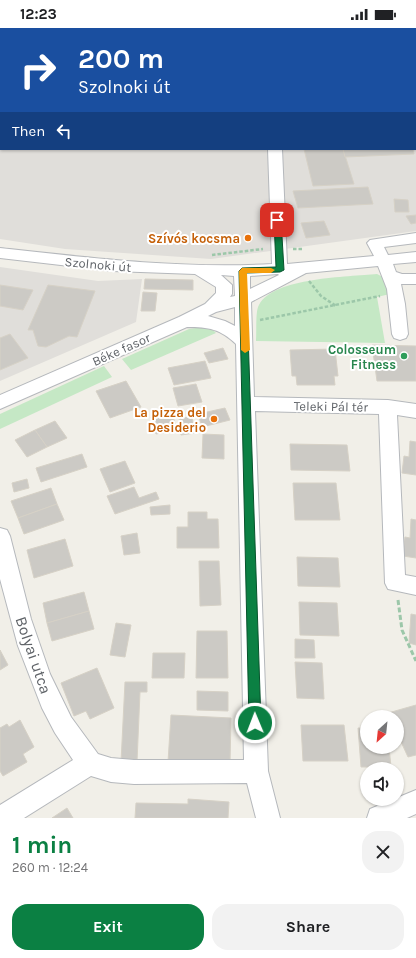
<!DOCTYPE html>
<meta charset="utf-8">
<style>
body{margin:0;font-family:Karla,sans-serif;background:#f2f2f2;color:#202124;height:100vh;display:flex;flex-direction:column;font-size:15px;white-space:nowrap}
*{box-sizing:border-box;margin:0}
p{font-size:13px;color:#757577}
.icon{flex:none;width:22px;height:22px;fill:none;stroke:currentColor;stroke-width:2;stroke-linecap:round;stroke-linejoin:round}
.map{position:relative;height:790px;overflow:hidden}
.sheet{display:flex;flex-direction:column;background:#fff;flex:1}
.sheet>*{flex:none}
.hud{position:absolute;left:0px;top:0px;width:416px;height:122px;box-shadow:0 1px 3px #0004;background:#1a4fa0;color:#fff;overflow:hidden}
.needle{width:26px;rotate:207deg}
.tools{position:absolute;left:360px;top:682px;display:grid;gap:8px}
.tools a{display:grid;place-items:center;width:44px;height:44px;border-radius:50%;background:#fff;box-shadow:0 1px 3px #0004;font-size:20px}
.pin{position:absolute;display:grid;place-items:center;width:34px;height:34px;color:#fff;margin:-17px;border-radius:8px;box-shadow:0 2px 6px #0006}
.me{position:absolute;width:44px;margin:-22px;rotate:359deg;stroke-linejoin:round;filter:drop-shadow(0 0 3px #0008)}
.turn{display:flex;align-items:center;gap:14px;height:84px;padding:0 12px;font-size:18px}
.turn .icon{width:52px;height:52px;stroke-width:2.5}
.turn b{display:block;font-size:28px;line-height:34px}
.then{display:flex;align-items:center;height:38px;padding:0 12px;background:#0003;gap:8px;font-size:15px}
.round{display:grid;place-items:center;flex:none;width:42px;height:42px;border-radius:16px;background:#f2f2f2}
.summary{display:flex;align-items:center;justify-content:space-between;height:68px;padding:0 12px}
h1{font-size:24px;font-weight:700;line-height:30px;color:#0b8043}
.primary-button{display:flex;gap:8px;margin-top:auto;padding:8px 12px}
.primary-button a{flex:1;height:46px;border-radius:16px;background:#0b8043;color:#fff;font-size:16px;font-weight:700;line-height:46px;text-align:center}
.primary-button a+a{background:#f2f2f2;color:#202124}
.status{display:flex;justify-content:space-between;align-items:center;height:28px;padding:0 20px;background:#fff;direction:ltr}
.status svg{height:11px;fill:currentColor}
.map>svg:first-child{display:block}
.industrial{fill:#e0deda;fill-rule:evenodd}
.green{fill:#c5e8c5}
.building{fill:#cccac5;stroke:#d6d1c6}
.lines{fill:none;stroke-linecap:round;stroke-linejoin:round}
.minor-casing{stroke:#b5b8bc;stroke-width:2}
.path-far1{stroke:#9cc7a9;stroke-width:2.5;stroke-dasharray:3.5 2;stroke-linecap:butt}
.path{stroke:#9cc7a9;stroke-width:3;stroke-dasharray:5 2.5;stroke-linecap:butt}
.minor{fill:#fff;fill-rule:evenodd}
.route{fill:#0b8043;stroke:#07532c}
.slow{fill:#f59e0b}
.food-dot{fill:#e8710a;stroke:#fff;stroke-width:1.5}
.leisure-dot{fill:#2e9e5b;stroke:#fff;stroke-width:1.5}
.labels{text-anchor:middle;stroke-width:4;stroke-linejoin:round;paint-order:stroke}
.food-label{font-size:13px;font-weight:bold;fill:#c56008;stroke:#fff;text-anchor:end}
.street-label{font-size:13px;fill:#5f6368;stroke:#fff}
.leisure-label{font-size:13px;font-weight:bold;fill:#27864d;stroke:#fff;text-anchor:end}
.near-street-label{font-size:16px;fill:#5f6368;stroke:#fff}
</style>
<div class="status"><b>12:23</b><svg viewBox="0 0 49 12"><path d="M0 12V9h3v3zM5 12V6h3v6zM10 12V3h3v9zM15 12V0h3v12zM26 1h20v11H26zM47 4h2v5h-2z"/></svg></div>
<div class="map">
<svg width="416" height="790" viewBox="0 0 416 790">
<rect width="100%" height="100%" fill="#f1efe8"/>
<g class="industrial">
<path d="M0,0h416v203l-205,28 -146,-10 -65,-10zM1,1h414v120h-414z"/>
<path d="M0,239l98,14 44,-2 -6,43 -136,59z"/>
</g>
<g class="green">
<path d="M377,246l6,3 7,17 -13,3 8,46 -129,-2c1,-8 -1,-30 3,-36 15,-28 89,-28 118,-31z"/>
<path d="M203,299l9,2 4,4 -85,37 -9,-11 67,-30z"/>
<path d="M104,338l8,11 -112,52v-15z"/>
</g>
<g class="building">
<path d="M304,121h39l11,35 -41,2z"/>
<path d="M343,121h70l1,5 -69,3z"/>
<path d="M368,159l5,17 -75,4 -5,-17z"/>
<path d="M394,171l14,1 1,12h-14z"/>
<path d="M416,187v8l-5,1 -5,-8z"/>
<path d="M324,193l6,14 -24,3 -5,-15z"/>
<path d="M145,251l48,1v10l-49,-1z"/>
<path d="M0,257l33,5 -10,20 -23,-4z"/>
<path d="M48,257l47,6 -18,46 -8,-1 -23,11 -8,-1 -5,-16h-5z"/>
<path d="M143,264l14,1 -2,18h-14z"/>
<path d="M10,306l18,24 -28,12v-32z"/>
<path d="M372,317l44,1v35h-39z"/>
<path d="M223,320l5,11 -19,4 -5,-10z"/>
<path d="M335,321l3,27h-4l1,9h-38l-1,-9h-4l-2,-26z"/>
<path d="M205,333l6,17 -37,7 -6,-17z"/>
<path d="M126,353l15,26 -31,11 -14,-27z"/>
<path d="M196,356l6,18 -24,4 -5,-18z"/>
<path d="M225,380l5,12 -28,7 -4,-13z"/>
<path d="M172,385l5,17 -21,4 -5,-17z"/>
<path d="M192,389l3,16 -14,2 -2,-17z"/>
<path d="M55,393l12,17 -20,9 -12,-17z"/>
<path d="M35,402l12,17 -20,10 -12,-17z"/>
<path d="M203,406l21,1v24l-22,-1z"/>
<path d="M410,413l6,1v33l-14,-2 2,-17 5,1z"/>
<path d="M290,416l57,1 3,26 -59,-1z"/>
<path d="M82,426l5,13 -46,15 -5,-14z"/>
<path d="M125,433l10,22 -25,9 -10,-23z"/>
<path d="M27,451l2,9 -15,4 -2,-9z"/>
<path d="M293,455h43l4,37h-45z"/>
<path d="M134,459l5,11 17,-6 3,7 -44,15 -8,-18z"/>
<path d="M51,460l6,16 -39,14 -7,-17z"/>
<path d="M57,476l7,16 -40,14 -6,-16z"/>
<path d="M170,477v9l-19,1 -1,-8z"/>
<path d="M188,484h19v7h11l1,29h-42v-21h11z"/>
<path d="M411,491l5,1v38l-13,-2 2,-19 5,1z"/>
<path d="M137,505l3,20 -16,2 -3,-19z"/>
<path d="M65,511l8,27 -39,12 -7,-28z"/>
<path d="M297,529l41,1 2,29 -42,-1z"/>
<path d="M199,533h20l2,44 -21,1z"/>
<path d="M84,564l5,19 -42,12 -4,-20z"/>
<path d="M299,574l38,1 2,33 -39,-1z"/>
<path d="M89,583l5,18 -42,12 -5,-18z"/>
<path d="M411,586l5,1v30l-7,-2z"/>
<path d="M116,595l15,2 -6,32 -15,-2z"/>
<path d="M197,603h30l1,47h-32z"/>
<path d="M295,611l19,1 1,18h-20z"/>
<path d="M0,622l8,15 -8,5z"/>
<path d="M153,625h32l-1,25h-32z"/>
<path d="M295,634l27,1 2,36 -27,-1z"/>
<path d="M97,640l17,40 -24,11 -4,-8 -12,5 -13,-33z"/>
<path d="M125,654h22v10h-7l-3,70h-16z"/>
<path d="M197,663l31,1v19l-31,-1z"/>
<path d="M416,677v50l-8,2 -11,-24v-16h-7l-2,-4z"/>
<path d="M171,687l60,3 -1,46 -62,-2z"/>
<path d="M20,692l14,27 -11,7 4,8 -24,14 -3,-5v-43l7,-4 2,3z"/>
<path d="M301,697h43l4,36h-45z"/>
<path d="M358,700h9v19h22l2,20h-30z"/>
<path d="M188,771l41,3 -1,16h-93l1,-15 52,1z"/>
<path d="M67,780l6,10h-21z"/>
</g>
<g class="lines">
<g class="minor-casing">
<g id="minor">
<rect x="271" y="0" width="12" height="1"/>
<path d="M338,0h23l-24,1z"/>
<rect x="415" y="4" width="1" height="6"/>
<path d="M268,121h14l5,115 87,-8 -7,-13 3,-3 46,-7v10l-32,4 4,8 28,-3v10l-23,2 3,8 6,2h14v10h-15l4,20 3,30 -2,4 -6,2 -6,-2 -2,-4 -5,-45 -9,-23 -72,7 -55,29 3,95 134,3 28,4v14l-19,-3 8,160 11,2v18l-28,-6 -3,-6 -6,-169 -124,-3 13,360 12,47h-24l-9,-35 -113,1 -23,-2 -20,-6 -67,42h-24v-13l73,-45 -18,-27 -13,-25 -24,-62 -18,-67v-51l7,2 3,6 21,83 19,55 21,43 27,37 13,4 23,2h110l-8,-416c-16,-15 -27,-17 -49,-17l-187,82v-14l179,-78 26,-13 11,-11v-6l-21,-13 -82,-3 -113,-13v-10c90,10 181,21 272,16zM278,246l1,1 -29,14v-13zM221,247l13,1 1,20 -5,1 2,-3v-9zM235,279v19l-10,-5 -17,-5 8,-4z"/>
<path d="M416,762v24l-9,4h-40l3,-9z"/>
</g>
</g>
<g class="path-far1">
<path d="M293,221h9"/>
<path d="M212,227l51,-6"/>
<path d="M309,253l12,15 15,10"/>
<path d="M260,292l120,-24"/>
</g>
<path class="path" d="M398,572l4,30 14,31"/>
<use href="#minor" class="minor"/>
</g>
<path class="route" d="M277,189l4,3 3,50 -4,2 -34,1 15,450 -2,4 -4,2 -4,-2 -2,-4 -10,-452 3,-3 34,-1 -2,-47z"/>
<path class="slow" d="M242,240h29l4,2 -4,3h-24l3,77 -5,3 -4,-3 -2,-79z"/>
<g class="food-dot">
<circle cx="248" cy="210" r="4"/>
<circle cx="214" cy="391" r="4"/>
</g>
<circle class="leisure-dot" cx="404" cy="328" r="4"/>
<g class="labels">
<g class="food-label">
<text x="240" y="215">Szívós kocsma</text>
<text x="206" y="389">La pizza del<tspan x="206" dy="15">Desiderio</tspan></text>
</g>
<g class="street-label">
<text transform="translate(98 236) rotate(5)" y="5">Szolnoki út</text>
<text transform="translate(121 321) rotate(-24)" y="5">Béke fasor</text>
<text transform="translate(331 378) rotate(1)" y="5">Teleki Pál tér</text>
</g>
<g class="leisure-label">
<text x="396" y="326">Colosseum<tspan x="396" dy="15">Fitness</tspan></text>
</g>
<g class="near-street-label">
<text transform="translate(34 627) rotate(71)" y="6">Bolyai utca</text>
</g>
</g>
</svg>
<div class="tools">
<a><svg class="needle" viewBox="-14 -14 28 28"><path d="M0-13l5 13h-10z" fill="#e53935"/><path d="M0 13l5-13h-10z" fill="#757577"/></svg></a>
<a><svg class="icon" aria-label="sound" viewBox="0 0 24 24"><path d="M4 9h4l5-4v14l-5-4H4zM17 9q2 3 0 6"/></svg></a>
</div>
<div class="pin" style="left:277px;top:192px;background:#d93025"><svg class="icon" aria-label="arrive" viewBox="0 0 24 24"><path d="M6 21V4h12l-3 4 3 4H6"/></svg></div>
<svg class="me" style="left:255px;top:695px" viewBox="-20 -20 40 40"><circle r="17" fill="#0b8043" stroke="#fff" stroke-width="3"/><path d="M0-11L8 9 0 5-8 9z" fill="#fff"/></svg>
<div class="hud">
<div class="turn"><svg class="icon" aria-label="right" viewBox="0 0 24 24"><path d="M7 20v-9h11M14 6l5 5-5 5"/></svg><div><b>200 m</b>Szolnoki út</div></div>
<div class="then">Then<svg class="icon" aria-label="left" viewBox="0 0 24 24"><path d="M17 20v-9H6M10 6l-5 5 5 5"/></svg></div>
</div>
</div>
<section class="sheet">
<div class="summary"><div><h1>1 min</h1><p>260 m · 12:24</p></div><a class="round"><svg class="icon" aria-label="close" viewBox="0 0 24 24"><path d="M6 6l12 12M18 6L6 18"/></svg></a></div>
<div class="primary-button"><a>Exit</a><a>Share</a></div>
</section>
